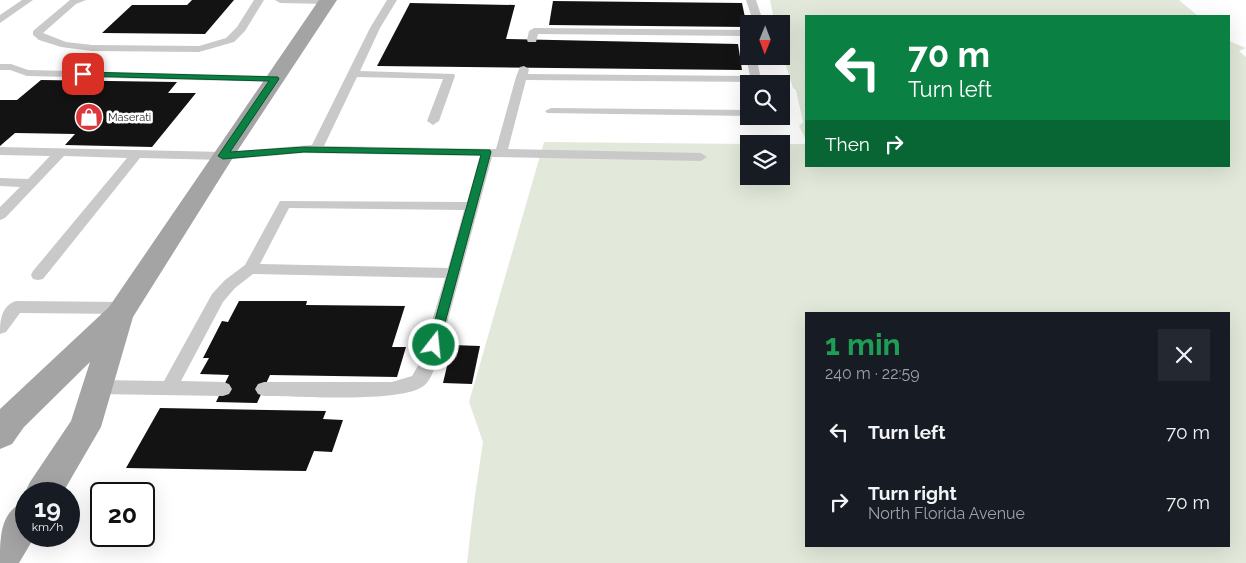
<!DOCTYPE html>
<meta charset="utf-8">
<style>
body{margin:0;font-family:Raleway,sans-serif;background:#242831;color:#f1f3f6;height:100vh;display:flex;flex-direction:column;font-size:19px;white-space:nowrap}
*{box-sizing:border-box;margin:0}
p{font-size:16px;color:#9ea1a6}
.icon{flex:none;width:28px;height:28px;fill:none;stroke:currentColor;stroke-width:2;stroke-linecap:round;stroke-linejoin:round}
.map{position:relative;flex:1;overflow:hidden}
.details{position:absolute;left:805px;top:312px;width:425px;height:235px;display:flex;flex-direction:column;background:#171b24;border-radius:0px;box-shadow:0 5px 20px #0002}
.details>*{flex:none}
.hud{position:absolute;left:805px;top:15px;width:425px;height:152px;border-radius:0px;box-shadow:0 5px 20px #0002;background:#0b8043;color:#fff;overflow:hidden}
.needle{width:32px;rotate:181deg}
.buttons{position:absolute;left:740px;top:15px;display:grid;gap:10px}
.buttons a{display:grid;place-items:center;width:50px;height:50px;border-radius:0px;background:#171b24;box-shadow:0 5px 20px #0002;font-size:25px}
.speed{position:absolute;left:15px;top:482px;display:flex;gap:10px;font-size:25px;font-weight:700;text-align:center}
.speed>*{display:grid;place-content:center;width:65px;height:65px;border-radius:50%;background:#171b24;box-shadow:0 5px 20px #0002;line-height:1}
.speed small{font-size:12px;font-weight:400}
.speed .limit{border:2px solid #111;border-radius:8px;background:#fff;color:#111}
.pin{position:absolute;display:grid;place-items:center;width:42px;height:42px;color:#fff;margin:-21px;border-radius:10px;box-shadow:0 2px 8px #0006}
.me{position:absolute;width:55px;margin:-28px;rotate:16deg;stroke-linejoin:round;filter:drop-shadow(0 0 4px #0008)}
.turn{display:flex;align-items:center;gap:18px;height:105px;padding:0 20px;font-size:22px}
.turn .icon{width:65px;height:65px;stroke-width:2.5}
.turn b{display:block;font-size:35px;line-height:42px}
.then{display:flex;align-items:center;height:48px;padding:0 20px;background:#0003;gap:10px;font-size:19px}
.round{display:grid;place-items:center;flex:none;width:52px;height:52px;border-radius:0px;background:#242831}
.summary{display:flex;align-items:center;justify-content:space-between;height:85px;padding:0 20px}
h1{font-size:30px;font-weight:700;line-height:38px;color:#1e9e55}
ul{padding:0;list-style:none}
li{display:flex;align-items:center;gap:15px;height:70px;padding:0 20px}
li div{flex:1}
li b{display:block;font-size:19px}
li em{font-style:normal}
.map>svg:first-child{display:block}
.green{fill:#e2e9da;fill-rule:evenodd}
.building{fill:#131313}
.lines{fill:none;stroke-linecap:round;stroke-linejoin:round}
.lane{fill:#c9c9c9;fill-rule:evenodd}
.primary{fill:#a4a4a4;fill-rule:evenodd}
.route{fill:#0b8043;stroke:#07532c}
.labels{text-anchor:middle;stroke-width:5;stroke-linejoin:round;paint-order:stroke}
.far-poi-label{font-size:11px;fill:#2c2c2c;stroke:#fff;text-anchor:start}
</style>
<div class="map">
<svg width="1246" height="563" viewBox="0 0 1246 563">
<rect width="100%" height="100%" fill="#fff"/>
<g class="green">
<path d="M770,0h409l19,16h-392v124l-7,-14 4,-4 -7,-32 -3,-2 -12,-38v-26h-6z"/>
<path d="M1229,41l17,7 -7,3 7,6v506h-779l7,-61 9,-60 -14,-40 75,-260 205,2v32h32v-32h25v22h423zM806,314h423v232h-423z"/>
</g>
<g class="building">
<path d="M192,0h42l-29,34 -103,-1 30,-28h55z"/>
<path d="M553,1l189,2 5,24 -198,-2z"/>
<path d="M410,3l105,2 -9,34 232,5 4,26 -365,-4z"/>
<path d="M41,80l136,2 -9,11h28l-44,54 -87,-2 10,-11 -60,-1 -15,13v-46h17z"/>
<path d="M239,301h68l-1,4 99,1 -13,41h14l-9,30 -127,-2 -13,28 -41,-1 13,-27 -29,-1 9,-16h-6l19,-37 6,1z"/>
<path d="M452,345l28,1 -8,38 -29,-1z"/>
<path d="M160,408l166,3 -3,8 20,1 -11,32 -18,-1 -8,20 -180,-3z"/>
</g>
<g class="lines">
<g class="lane">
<path d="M22,0h11l-33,23v-8z"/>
<path d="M70,0h16l-10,4 -33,29 23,9 26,3 107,1 27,-8 11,-11 17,-27h10l-19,31 -11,11 -35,10 -107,-1 -31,-4 -22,-7 -6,-5v-4z"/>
<path d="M275,0h56l1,1 -5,3 -47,-1z"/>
<path d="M387,0h10l-17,28 -20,43 94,3 1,2 -16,45 -6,4 -6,-4 16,-42 -86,-2 -33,69 172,3 20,-72 4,-10 4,-1 5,3 -1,5 222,2 -4,-20 3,-3v3h7l5,23 -5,3 -230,-2 -18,69 193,4 6,4 -6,4 -209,-4 -56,207c-3,8 -6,18 -14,23 -25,16 -124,9 -158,9l-6,-2 -3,-5 3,-5 6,-2h128l20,-6 7,-12 26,-86 -192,-4 -18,14 -12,14 -42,79 42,1 6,2 3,5 -3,5 -6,2 -126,-2 -6,-2 -3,-5 3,-5 6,-2 67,1 48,-87 13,-14 20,-15 35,-64 187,1 13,-46 -177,-3 -80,7 -83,-2 -97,121 -5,1 -5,-1 -2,-4 2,-4 94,-113 -63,-2 -59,62 -5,2v-13l20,-20 -20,-1v-8l28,1 22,-23 -50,-1v-8l223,5 89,-7 58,-117zM289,208l175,2 -16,58 -188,-4z"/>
<path d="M746,0h10l7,21 -2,3h-11l3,-3z"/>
<path d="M534,28l213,2h2v15l-5,-3 -1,-6 -205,-2 -2,8h-8l-1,-2 2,-9z"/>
<path d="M0,64h11l17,6 247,6 5,3 -5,3 -248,-6 -17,-6h-10z"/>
<path d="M551,108l198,2 1,6 -203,-3 -2,-2z"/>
<path d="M16,301l108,1 5,2 3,4 -3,4 -5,2 -104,-1 -14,19 -6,2c0,-13 1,-28 16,-33z"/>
</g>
<g class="primary">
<path d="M319,0h18l-103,156 -101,161 -32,110 -39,67h-36v4l-2,-4 6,-12 41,-61 19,-59 -66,65 -12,17 -12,5v-40l109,-102z"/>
<path d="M26,501v35h9l-16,27h-19c0,-27 0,-52 26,-62z"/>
</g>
</g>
<path class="route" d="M83,72l195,5 1,2 -49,73 74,-5 186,3 1,2 -53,197h-8l-2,-4 53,-190 -177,-3 -81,7 -5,-3 51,-75 -189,-5 -1,-2z"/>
<defs>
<g id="shop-disc" transform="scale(1.4375)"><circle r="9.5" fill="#db373c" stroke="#fff"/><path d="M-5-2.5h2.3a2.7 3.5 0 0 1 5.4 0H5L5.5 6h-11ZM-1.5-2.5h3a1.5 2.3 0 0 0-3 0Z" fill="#fff"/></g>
</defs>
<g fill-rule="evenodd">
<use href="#shop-disc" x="89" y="117"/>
</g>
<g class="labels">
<g class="far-poi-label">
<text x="108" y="121">Maserati</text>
</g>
</g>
</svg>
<div class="buttons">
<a><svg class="needle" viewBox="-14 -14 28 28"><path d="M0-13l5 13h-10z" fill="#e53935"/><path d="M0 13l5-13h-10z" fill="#9ea1a6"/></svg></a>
<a><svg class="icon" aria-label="search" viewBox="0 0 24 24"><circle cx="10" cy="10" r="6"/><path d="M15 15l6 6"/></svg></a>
<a><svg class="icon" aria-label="layers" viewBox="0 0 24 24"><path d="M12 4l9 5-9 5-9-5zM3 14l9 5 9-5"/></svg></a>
</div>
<div class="speed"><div>19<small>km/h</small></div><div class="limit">20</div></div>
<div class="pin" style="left:83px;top:74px;background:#d93025"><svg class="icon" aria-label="arrive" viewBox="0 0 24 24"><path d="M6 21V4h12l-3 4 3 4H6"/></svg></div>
<svg class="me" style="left:434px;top:345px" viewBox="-20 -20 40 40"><circle r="17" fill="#0b8043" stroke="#fff" stroke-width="3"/><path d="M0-11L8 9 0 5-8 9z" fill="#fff"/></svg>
<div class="hud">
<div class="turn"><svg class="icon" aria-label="left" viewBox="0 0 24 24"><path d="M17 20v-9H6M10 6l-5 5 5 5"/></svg><div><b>70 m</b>Turn left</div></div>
<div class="then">Then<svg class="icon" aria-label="right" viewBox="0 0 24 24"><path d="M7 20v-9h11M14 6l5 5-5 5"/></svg></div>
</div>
<section class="details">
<div class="summary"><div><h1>1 min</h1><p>240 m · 22:59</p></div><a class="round"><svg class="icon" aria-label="close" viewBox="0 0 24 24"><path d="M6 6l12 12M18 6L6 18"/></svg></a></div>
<ul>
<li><svg class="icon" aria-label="left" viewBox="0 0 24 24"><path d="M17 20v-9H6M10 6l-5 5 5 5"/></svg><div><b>Turn left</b></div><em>70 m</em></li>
<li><svg class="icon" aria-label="right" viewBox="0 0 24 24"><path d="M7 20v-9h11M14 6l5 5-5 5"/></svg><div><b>Turn right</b><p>North Florida Avenue</p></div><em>70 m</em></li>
</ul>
</section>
</div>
